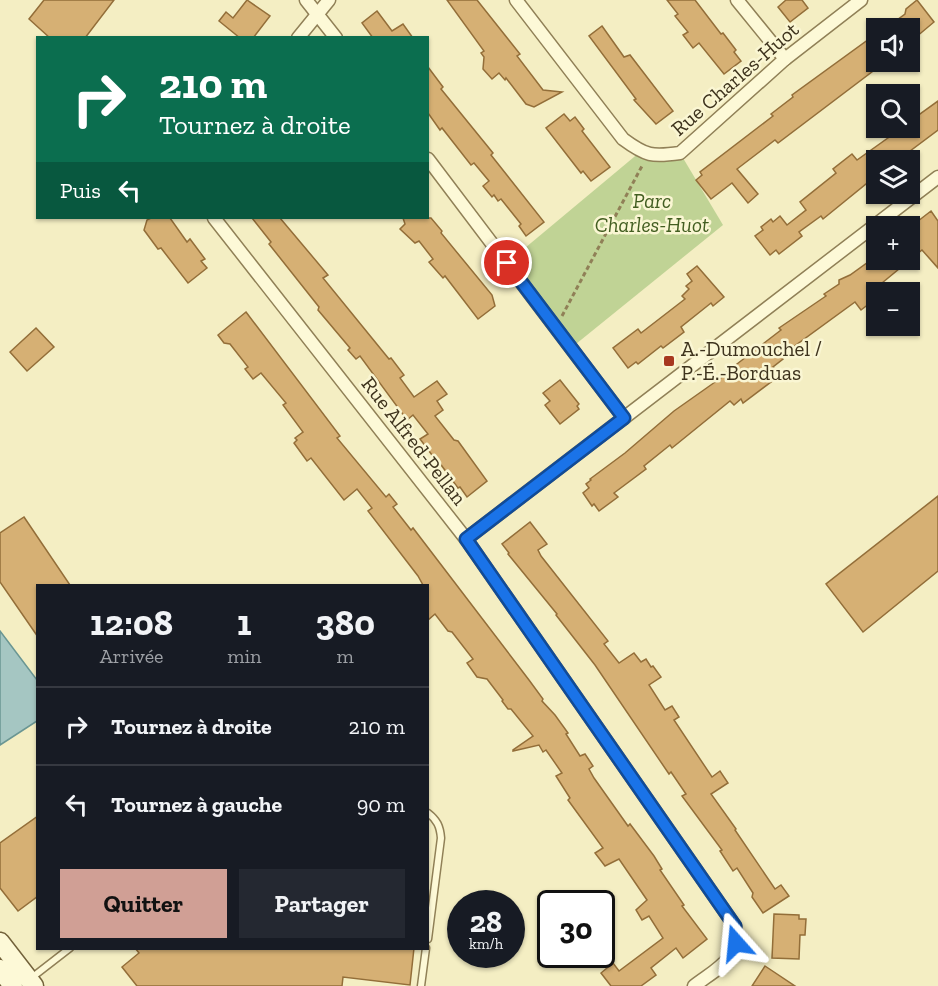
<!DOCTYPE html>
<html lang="fr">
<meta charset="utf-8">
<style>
body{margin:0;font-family:"Zilla Slab",serif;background:#242831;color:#f1f3f6;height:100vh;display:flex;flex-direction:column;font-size:22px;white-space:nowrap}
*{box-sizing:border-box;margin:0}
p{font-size:20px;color:#9ea1a6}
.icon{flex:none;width:33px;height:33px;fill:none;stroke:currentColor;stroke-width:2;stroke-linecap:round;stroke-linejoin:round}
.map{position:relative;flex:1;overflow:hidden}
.sheet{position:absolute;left:36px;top:584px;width:393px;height:366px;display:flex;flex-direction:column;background:#171b24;border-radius:0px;box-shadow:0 2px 4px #0004}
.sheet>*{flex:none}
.hud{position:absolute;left:36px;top:36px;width:393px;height:183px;border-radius:0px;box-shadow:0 2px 4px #0004;background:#0b6e4f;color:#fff;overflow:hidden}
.fabs{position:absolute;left:866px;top:18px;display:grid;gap:12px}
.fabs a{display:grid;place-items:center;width:54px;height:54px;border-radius:0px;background:#171b24;box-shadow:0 2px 4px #0004;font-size:30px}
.speed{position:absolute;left:447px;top:890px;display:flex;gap:12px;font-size:30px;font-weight:700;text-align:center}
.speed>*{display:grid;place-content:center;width:78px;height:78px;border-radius:50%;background:#171b24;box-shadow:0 2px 4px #0004;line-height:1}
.speed small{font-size:15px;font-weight:400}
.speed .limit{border:3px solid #111;border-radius:9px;background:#fff;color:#111}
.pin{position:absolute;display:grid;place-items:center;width:51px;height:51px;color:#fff;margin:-26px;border:3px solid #fff;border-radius:50%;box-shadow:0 2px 6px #0007}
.me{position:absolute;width:66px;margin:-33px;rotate:342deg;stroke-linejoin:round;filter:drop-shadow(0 0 4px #0008)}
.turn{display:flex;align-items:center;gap:21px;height:126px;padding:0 24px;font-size:27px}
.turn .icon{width:78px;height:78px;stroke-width:2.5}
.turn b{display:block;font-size:42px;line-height:51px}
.then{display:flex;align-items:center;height:57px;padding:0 24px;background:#0003;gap:12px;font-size:22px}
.eta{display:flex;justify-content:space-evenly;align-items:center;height:102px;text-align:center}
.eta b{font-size:36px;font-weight:700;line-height:42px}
.cta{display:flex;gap:12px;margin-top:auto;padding:12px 24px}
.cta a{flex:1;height:69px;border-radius:0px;background:#d09f95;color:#111;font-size:24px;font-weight:700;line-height:69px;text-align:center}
.cta a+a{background:#242831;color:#f1f3f6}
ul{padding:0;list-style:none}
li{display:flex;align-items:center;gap:18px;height:78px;padding:0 24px;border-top:2px solid #363941}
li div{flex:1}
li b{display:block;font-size:22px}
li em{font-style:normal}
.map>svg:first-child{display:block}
.green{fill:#c0d395}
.water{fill:#a5c6c2;stroke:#6a9693;stroke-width:1.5}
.building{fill:#d6b074;stroke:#936e39;stroke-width:1.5}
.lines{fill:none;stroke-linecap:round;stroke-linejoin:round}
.lane-casing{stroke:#908057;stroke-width:9}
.street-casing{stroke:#908057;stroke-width:15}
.secondary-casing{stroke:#72613a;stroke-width:21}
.path{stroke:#908057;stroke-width:3;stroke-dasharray:4.5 3;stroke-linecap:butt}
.lane{stroke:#fdf9d7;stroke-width:6}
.street{stroke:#fdf9d7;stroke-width:12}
.secondary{stroke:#fdf9d7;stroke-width:18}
.route-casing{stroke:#114b97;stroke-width:15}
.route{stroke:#1a73e8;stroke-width:10}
.poi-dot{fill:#a7381f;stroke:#faf6d3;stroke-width:2}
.labels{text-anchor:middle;stroke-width:5;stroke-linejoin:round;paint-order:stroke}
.street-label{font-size:21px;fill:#3e331d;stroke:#faf6d3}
.park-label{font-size:21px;font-style:italic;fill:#435e21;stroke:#faf6d3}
.poi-label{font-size:21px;fill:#3e331d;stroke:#faf6d3;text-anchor:start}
</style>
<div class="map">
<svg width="938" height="986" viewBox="0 0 938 986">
<rect width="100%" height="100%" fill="#f4eec3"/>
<path class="green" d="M640,152l40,1 43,72 -152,123 -64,-85z"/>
<path class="water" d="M0,631l37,49v41l-37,24z"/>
<g class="building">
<path d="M44,0h70l-29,38h-35l-21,-19z"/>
<path d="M247,0l23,16 -17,22h-13l-21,-17 7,-9 7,6z"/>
<path d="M447,0h30l43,54 -3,2 26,34 19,2 -28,15 -8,-3 -20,-26 -1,2 -6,-7 -7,6 -9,-10 1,-12 -3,-4 3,-2z"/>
<path d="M667,0h28l26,34 2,-1 13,17 -2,2 7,9 -17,13 -25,-31 -6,5 -10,-13 5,-3 -13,-16 3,-2z"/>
<path d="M786,0h16l6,8 -18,14 -12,-15z"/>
<path d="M917,0l17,22 -25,21v-15h-23l19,-14 1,-5z"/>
<path d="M377,11l15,20 11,-7 10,14h-40l-11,-15z"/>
<path d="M602,26l22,31 6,-2 43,56 -17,13 -22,-24 2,-1 -47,-63z"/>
<path d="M876,34v28h9l-107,81 -3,-3 -38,29 21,25 -10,9 -16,-20 -21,16 -15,-19 6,-5 -2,-3 73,-56 -2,-2 22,-17 -1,-2z"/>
<path d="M428,67l15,20 -2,2 52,64 -2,2 53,67 -18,14 -7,-10 2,-2 -20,-25 -3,2 -4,-6 -2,2 -9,-11 6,-5 -15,-18 -3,2 -29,-37 -2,2 -12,-17z"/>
<path d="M938,101v29l-40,30h-22v10l-7,5 3,4 -49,40 -2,-3 -22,16 3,4 -23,18 -3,-4 -6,5 -15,-19 8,-6 -2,-3 10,-8 2,3 7,-6 7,9 19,-15 -6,-8 36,-29 -3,-4 19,-15 5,6 45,-32h7v-6z"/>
<path d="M564,114l6,7 5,-4 9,12 -2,2 28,36 -19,14 -8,-10 -2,2 -35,-45z"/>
<path d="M931,211l7,10v47l-16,-18 -40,33 4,4 -10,5 -7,8 1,3 -9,7 -6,-8 -74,54 2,3 -10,8 6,9 -36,27 -2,-4 -7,6 -4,-4 -58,47 -2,-3 -26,21 2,3 -32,24 4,4 -19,14 -5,-7 -2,2 -9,-13 6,-5 -3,-4 5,-4 -1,-1 35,-26 49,-42 51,-36 -1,-1 57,-44 -2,-2 47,-32 -2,-2 15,-10v-4l11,-5 21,-15h38v-32z"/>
<path d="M151,218h19l17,24 3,-3 15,20 -4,2 6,7 -19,15 -27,-35 -3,1 -14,-19 3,-10z"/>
<path d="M252,218h28l48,57 -5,3 66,81 2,-1 13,17 -4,3 14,19 23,-16 10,13 -10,7 6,9 -8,6 19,24 4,1 29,40 -20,16 -7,-10 -2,1 -22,-30 -1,1 -15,-20 8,-5 -15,-19 -6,5 -47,-64 -4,3 -8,-9 2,-2 -32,-38 1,-3 -50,-63 2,-2z"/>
<path d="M403,218h28l11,13 -1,2 51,62 3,11 -17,13 -33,-43 -2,2 -14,-16 4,-3 -14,-18 -4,2 -15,-14 5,-5z"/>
<path d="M697,266l27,31 -11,9 -2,-3 -30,24 3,5 -21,16 -2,-2 -23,18 -2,-2 -8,6 -15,-20 25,-19 3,4 44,-34 -3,-3 7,-7 -3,-3 6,-5 -5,-7z"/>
<path d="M246,312l94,124 -3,2 49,59 3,-3 8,10 -4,3 18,23 2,-2 116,152 14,19 -1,2 13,14 13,18 -2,1 14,22 5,-2 8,12 -4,3 5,9 34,48 2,-2 24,32 8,13 -2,1 24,35 -2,1 25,33 -24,19 -7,-10 -25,20 5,7 -15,11h-30l-10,-13 12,-10 6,8 44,-33 -14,-22 -7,4 -6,-10 11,-10 -28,-41 -14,7 -10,-13 8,-5 -35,-48 2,-2 -14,-22 6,-3 -16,-23 -3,2 -4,-7 -26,6v-1l20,-14 -22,-27h-3l-6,-8 1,-1 -16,-21 -10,-2 -10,-14 6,-4 -21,-27 -4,-1 -13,-17 -7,6v-35h-5l-5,-9 -50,-65 4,-3 -15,-19 -13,11 -33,-42 -4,3 -13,-18 3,-3 -2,-2 8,-6 -20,-27 3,-2 -25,-30 -8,6 -8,-10 3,-2 -18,-23 -6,-1 -6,-8z"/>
<path d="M36,328l18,19 -27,24 -17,-19z"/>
<path d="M560,380l19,24 -2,2 2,3 -19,15 -15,-19 5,-4 -7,-8z"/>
<path d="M938,496v75l-75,61 -37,-48z"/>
<path d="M24,517l46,68h-32v52l-38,-55v-49z"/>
<path d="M530,522l17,22 -9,6 3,6 67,85 -4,3 15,19 15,-10 7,9 5,-3 5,8 2,-1 8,11 -12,8 16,25 7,-4 7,11 -5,3 38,57 8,-6 8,12 -17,11 25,35 -1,1 40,59 6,-4 8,11 -26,17 -11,-16 1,-4 -16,-25 -4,3 -13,-20 2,-1 -40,-54 4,-2 -15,-22 -2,2 -74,-109 -39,-50 1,-1 -49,-60 1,-1 -7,-9z"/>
<path d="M38,816v80l-20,15 -18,-23v-45z"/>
<path d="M774,914l25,1v4h7l-1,16h-5l-1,24 -27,-1z"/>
<path d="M135,948h279l-4,37 -67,-8 -1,9h-205l-15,-19 17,-14z"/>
<path d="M765,966l30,20h-43z"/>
</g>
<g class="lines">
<g class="lane-casing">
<g id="lane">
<path d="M428,813c9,7 12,13 13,25l-13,101"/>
<path d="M30,979l40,-31"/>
<path d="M421,986l5,-38"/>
</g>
</g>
<g class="street-casing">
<g id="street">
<path d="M306,0l30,38"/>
<path d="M516,0l107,139c23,17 29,18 57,14l105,-94 76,-59"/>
<path d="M737,0l48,59"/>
<path d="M298,38l31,-38"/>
<path d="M428,159l196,259"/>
<path d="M214,218l252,321 269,387c3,35 -16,41 -41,60"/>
<path d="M466,539l472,-362"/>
</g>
</g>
<g class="secondary-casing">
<g id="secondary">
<path d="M0,942l34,44"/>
<path d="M0,969l13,17"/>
</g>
</g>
<path class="path" d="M562,316l80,-150"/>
<use href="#lane" class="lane"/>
<use href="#street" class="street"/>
<use href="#secondary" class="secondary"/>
</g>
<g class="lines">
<g class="route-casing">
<path id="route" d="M507,263l117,155 -158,121 269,387 1,17"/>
</g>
<use href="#route" class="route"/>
</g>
<rect class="poi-dot" x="663" y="355" width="12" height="12" rx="3"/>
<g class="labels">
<g class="street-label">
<text transform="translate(735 79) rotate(-41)" y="7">Rue Charles-Huot</text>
<text transform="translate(414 441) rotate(52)" y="7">Rue Alfred-Pellan</text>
</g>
<g class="park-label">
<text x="652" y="208">Parc<tspan x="652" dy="24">Charles-Huot</tspan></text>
</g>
<g class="poi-label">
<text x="681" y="356">A.-Dumouchel /<tspan x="681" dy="24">P.-É.-Borduas</tspan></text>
</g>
</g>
</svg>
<div class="fabs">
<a><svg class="icon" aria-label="sound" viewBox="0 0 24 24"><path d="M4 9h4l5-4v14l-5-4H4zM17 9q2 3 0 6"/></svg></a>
<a><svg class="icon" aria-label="search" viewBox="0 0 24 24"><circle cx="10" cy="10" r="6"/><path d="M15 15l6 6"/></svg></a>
<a><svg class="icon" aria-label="layers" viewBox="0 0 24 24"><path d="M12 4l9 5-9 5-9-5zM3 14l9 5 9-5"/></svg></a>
<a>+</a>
<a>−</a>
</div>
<div class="speed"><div>28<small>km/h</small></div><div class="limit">30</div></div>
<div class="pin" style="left:507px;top:263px;background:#d93025"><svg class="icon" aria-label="arrive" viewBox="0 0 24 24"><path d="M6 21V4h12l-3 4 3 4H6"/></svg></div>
<svg class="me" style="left:736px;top:943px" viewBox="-20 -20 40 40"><path d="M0-17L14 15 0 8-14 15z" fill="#1a73e8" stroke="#fff" stroke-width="4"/></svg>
<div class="hud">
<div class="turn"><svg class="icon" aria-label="right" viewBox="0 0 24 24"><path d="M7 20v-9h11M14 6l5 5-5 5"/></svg><div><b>210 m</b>Tournez à droite</div></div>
<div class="then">Puis<svg class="icon" aria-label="left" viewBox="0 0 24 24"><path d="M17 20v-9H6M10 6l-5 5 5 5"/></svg></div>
</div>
<section class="sheet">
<div class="eta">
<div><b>12:08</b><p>Arrivée</p></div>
<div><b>1</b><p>min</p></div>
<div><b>380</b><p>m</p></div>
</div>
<ul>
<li><svg class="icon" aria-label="right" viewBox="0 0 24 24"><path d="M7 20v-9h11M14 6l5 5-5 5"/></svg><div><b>Tournez à droite</b></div><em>210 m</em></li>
<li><svg class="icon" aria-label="left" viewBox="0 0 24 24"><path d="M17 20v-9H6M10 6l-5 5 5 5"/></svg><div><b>Tournez à gauche</b></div><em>90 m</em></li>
</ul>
<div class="cta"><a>Quitter</a><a>Partager</a></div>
</section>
</div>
